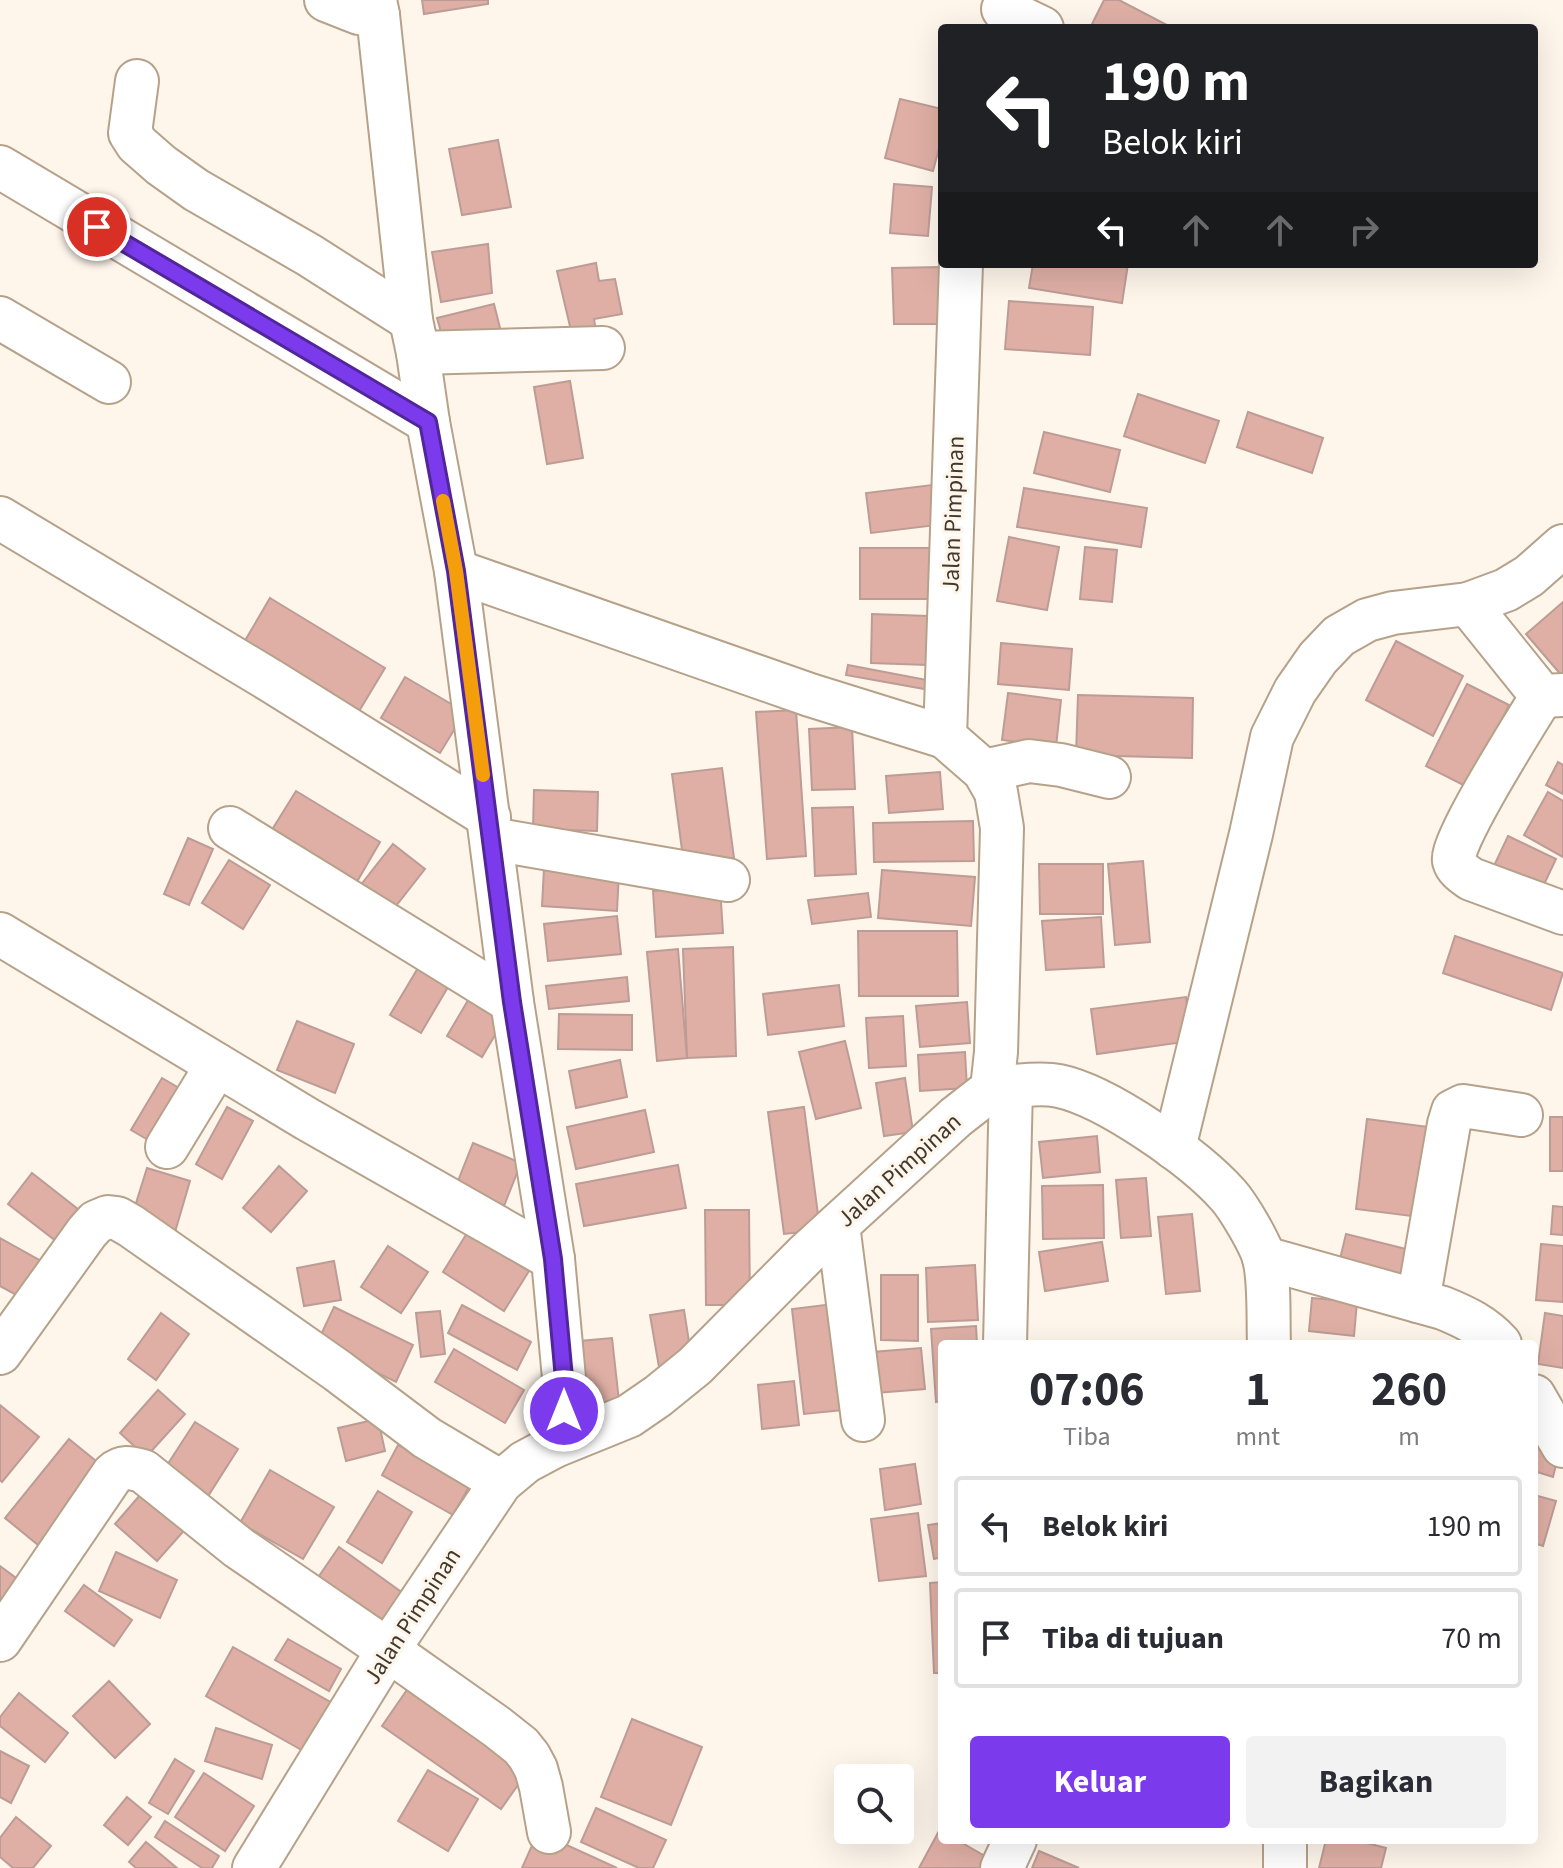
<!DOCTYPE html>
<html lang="id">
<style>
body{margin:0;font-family:"Source Sans 3",sans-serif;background:#f2f2f3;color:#2b2b33;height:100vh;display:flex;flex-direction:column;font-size:30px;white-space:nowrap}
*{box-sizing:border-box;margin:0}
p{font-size:26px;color:#7c7c81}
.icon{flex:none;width:44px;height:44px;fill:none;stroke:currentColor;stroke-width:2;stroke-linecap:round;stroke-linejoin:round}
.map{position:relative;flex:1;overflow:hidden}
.panel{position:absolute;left:938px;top:1340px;width:600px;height:504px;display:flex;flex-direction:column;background:#fff;border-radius:8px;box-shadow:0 8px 32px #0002}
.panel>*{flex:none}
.banner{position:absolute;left:938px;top:24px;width:600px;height:244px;border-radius:8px;box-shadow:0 8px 32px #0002;background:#202124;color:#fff;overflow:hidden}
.fabs{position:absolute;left:834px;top:1764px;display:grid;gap:16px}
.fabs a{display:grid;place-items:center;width:80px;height:80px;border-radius:8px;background:#fff;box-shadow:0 8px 32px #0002;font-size:40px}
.pin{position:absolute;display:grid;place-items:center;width:68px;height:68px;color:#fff;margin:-34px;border:4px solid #fff;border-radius:50%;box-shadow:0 2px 8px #0007}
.me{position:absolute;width:88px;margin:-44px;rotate:0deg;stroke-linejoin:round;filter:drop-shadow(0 0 6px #0008)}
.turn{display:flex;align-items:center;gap:28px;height:168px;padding:0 32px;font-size:36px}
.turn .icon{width:104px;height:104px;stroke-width:2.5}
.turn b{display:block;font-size:56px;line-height:68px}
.lanes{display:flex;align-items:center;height:76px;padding:0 32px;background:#0003;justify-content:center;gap:40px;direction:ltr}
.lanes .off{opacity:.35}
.eta{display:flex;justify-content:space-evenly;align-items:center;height:136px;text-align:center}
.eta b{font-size:48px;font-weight:700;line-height:56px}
.action{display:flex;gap:16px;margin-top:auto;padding:16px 32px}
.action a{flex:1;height:92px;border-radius:8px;background:#7c3aed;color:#fff;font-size:32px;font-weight:700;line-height:92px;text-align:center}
.action a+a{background:#f2f2f3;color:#2b2b33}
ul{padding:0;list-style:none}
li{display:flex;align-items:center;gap:24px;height:100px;margin:0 16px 12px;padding:0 16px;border:4px solid #e1e1e2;border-radius:8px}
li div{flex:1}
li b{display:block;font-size:30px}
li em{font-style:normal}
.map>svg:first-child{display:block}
.building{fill:#dfafa5;stroke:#bd9c96;stroke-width:2}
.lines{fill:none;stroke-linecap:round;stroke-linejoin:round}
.minor-casing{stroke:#b6a28a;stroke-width:46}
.minor{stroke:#fff;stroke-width:42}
.route-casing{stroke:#51269a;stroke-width:20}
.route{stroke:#7c3aed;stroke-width:14}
.slow{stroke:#f59e0b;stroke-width:14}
.labels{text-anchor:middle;stroke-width:6;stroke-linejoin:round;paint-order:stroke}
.street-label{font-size:24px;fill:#41382e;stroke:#fef5eb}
</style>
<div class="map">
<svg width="1563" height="1868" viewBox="0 0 1563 1868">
<rect width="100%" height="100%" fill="#fef5eb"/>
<g class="building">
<path d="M422,0h66v4l-64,10z"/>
<path d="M1104,0h15l48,25 -1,3h-76z"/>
<path d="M900,99l42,10v28l-9,34 -48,-13z"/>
<path d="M498,140l13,67 -49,8 -13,-66z"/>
<path d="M894,184l38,3 -4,49 -38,-3z"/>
<path d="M488,244l4,49 -51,9 -9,-50z"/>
<path d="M596,263l3,18 16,-2 7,35 -28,5 2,13 -24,3 -15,-64z"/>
<path d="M1033,264h95l-6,39 -93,-15z"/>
<path d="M940,267l1,57h-47l-2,-56z"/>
<path d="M1009,301l84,6 -3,48 -85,-6z"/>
<path d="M494,304l7,28 -56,14 -8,-28z"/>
<path d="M570,381l13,77 -36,6 -13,-77z"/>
<path d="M1138,394l81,27 -14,42 -81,-27z"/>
<path d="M1248,412l75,26 -11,35 -75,-26z"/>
<path d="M1044,432l76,18 -10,42 -76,-19z"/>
<path d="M932,485l5,40 -66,8 -5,-40z"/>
<path d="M1024,488l123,20 -6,39 -124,-20z"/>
<path d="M1009,537l50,10 -12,63 -50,-9z"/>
<path d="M1085,547l32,3 -5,52 -32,-3z"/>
<rect x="860" y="548" width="76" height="51"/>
<path d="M270,598l115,70 -27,45 -115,-69z"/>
<path d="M1563,602v74h-1l-36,-42z"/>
<path d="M872,614l56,2 -1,49 -56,-2z"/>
<path d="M1396,641l67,35 -30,60 -67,-36z"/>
<path d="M1001,643l71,6 -3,41 -71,-6z"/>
<path d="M848,665l84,16 -2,9 -84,-15z"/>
<path d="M405,677l60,35 -25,41 -59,-35z"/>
<path d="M1467,684l42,21 -40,83 -43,-22z"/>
<path d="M1008,693l53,7 -5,47 -54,-7z"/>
<path d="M1078,695l115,3 -1,60 -116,-3z"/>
<path d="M796,710l10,146 -39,3 -11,-147z"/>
<path d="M852,727l3,62 -43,1 -3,-61z"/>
<path d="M1558,762l5,3v29l-17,-9z"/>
<path d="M722,768l12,90 -50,7 -12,-91z"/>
<path d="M940,772l3,37 -54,4 -3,-37z"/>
<path d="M534,790l64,2 -1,39 -64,-2z"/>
<path d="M296,791l84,51 -25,43 -85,-52z"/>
<path d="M1548,792l15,9v56l-39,-22z"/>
<path d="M853,807l3,67 -41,2 -3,-68z"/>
<path d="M973,821l1,40 -100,1 -1,-39z"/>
<path d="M1508,836l48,23 -16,34 -48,-23z"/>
<path d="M188,838l25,11 -24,56 -25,-11z"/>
<path d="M393,844l32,25 -37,47 -32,-25z"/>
<path d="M229,860l41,25 -27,44 -41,-26z"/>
<path d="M1143,861l7,81 -35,3 -7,-81z"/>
<path d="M1039,864h64v50h-63z"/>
<path d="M544,868l75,4 -2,39 -75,-5z"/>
<path d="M882,870l93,7 -4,49 -93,-8z"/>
<path d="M720,887l3,46 -67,4 -3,-46z"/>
<path d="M868,893l3,24 -59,7 -4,-24z"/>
<path d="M617,916l4,38 -73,7 -4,-37z"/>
<path d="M1101,917l3,50 -58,3 -4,-49z"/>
<path d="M858,931h99l1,65h-99z"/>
<path d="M1455,936l108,37 -12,37 -108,-37z"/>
<path d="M733,947l3,109 -49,2 -4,-109z"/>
<path d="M678,949l9,109 -30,3 -10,-109z"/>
<path d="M418,968l30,19 -27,46 -31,-18z"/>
<path d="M627,977l2,24 -80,8 -3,-23z"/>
<path d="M839,985l5,41 -76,9 -5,-41z"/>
<path d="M470,997l35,21 -23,39 -35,-21z"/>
<path d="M1186,997l5,44 -94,13 -6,-45z"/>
<path d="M967,1002l3,41 -50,4 -4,-41z"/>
<path d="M559,1014l73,1v35l-74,-1z"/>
<path d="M903,1016l3,50 -37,2 -3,-50z"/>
<path d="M297,1021l57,23 -19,49 -58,-23z"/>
<path d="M845,1041l16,67 -45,11 -17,-67z"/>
<path d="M965,1052l2,36 -47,3 -2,-36z"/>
<path d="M620,1060l7,37 -51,11 -7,-37z"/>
<path d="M162,1078l29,17 -31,52 -29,-17z"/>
<path d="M905,1078l8,54 -29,4 -8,-53z"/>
<path d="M227,1107l26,14 -31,58 -26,-15z"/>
<path d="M804,1107l16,123 -36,4 -16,-122z"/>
<path d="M645,1110l9,42 -78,17 -9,-42z"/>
<rect x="1550" y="1117" width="13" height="54"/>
<path d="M1367,1119l62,8 -10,90 -63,-8z"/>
<path d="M1097,1136l3,36 -57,6 -4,-36z"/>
<path d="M473,1143l48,20 -19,48 -48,-20z"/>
<path d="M678,1165l8,43 -102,18 -8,-42z"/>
<path d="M279,1166l28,25 -36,41 -28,-24z"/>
<path d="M147,1168l43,13 -15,51 -44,-13z"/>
<path d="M32,1173l56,44 -23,31 -57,-44z"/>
<path d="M1146,1178l5,58 -30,2 -5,-58z"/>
<path d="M1103,1185l1,53 -61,1 -1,-53z"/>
<path d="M1553,1206l10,1v28l-12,-1z"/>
<path d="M705,1210h44l1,95h-44z"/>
<path d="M1192,1214l8,77 -34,3 -8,-77z"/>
<path d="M467,1233l62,38 -25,40 -61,-39z"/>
<path d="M1346,1234l64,16 -9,41 -65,-15z"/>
<path d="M0,1238l50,28 -19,37 -31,-17z"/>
<path d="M1102,1242l6,39 -63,10 -6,-39z"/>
<path d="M1541,1244l22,2v56l-27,-2z"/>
<path d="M388,1246l40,26 -27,41 -40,-26z"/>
<path d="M334,1261l7,39 -37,6 -7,-38z"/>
<path d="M975,1265l3,55 -50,2 -2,-54z"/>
<path d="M881,1275h37v66l-37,-1z"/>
<path d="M1312,1298l45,4 -3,34 -45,-5z"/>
<path d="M841,1303l12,106 -49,5 -12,-105z"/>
<path d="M462,1305l69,37 -14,28 -69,-37z"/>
<path d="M334,1307l79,38 -17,37 -79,-39z"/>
<path d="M684,1310l8,51 -33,6 -9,-52z"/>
<path d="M440,1311l5,43 -24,3 -5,-44z"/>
<path d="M161,1313l28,21 -33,46 -28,-21z"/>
<path d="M1545,1313l18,3v52l-25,-4z"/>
<path d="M976,1326l1,18h-35v57l-6,1 -5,-73z"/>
<path d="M612,1338l7,63 -32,3 -7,-63z"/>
<path d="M921,1348l4,41 -49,4 -4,-41z"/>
<path d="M454,1349l70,41 -19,33 -70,-41z"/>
<path d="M794,1381l5,44 -37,4 -4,-44z"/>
<path d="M158,1390l27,24 -39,43 -26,-24z"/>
<path d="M0,1405l39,32 -37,45 -2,-2z"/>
<path d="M378,1419l7,32 -39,10 -8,-33z"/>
<path d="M195,1422l43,27 -35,55 -43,-28z"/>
<path d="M69,1439l38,31 -64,79 -38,-31z"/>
<path d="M398,1445l72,40 -17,30 -71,-40z"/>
<path d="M1534,1446l25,7 -6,24 -19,-6z"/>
<path d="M915,1464l6,40 -36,6 -5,-41z"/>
<path d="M270,1470l64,37 -31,52 -63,-36z"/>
<path d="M147,1487l42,38 -32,36 -42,-37z"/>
<path d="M378,1491l34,21 -30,51 -35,-21z"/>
<path d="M1534,1495l22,6 -13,45 -9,-3z"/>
<path d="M918,1513l8,63 -47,5 -8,-62z"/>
<path d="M942,1523v34l-8,2 -6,-34z"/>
<path d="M339,1547l68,49 -22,31 -68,-48z"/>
<path d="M116,1552l61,28 -17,38 -61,-27z"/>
<path d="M0,1566l31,23 -31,19z"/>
<path d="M942,1582v91h-8l-4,-90z"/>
<path d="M84,1585l48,35 -18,26 -49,-35z"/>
<path d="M288,1639l53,30 -12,22 -54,-31z"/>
<path d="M233,1647l99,56 -27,49 -99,-56z"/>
<path d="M109,1681l41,43 -35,34 -42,-42z"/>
<path d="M409,1687l119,84 -27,38 -119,-83z"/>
<path d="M19,1693l49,40 -23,29 -45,-36v-9z"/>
<path d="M632,1719l70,28 -31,78 -70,-28z"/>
<path d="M216,1728l56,17 -10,34 -57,-18z"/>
<path d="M0,1751l29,15 -18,37 -11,-6z"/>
<path d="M175,1759l19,12 -26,43 -19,-11z"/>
<path d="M428,1770l50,29 -30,52 -50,-30z"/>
<path d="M204,1773l50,33 -29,45 -50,-34z"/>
<path d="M127,1797l24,20 -23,28 -24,-20z"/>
<path d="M596,1808l70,32 -13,28h-14l-58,-26z"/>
<path d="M16,1817l35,29 -18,22h-20l-13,-11v-19z"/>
<path d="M165,1821l54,35 -7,12h-10l-47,-31z"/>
<path d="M939,1831l3,1v8h15l40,23 -3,5h-75z"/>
<path d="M538,1832l79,36h-95z"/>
<path d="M1326,1840h29l31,8 -5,20h-62z"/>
<path d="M146,1842l31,26h-41l-7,-6z"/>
<path d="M1039,1851l40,17h-47z"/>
</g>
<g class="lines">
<g class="minor-casing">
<g id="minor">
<path d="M326,0l33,13 19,2"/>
<path d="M375,0l3,15 33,305 7,33 10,69 28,149 56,431 41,257 11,119v33l-9,35"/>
<path d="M1003,9l39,19"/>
<path d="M137,81l-7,52 7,11 24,21 35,25 113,65 102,65"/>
<path d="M0,167l428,255"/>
<path d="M0,318l109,64"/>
<path d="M418,353l185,-5"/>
<path d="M0,518l273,164 216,135"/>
<path d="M456,571l354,124 135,42"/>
<path d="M1468,604l74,92 21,-1"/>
<path d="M1542,696c-14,23 -93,147 -88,165 2,8 10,13 17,18l92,34"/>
<path d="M984,771l45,-10 32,4 48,12"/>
<path d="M230,828l282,174"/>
<path d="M492,839l236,41"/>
<path d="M0,934l307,185 246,140"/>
<path d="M992,1089c19,-3 48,-7 67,-3 48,10 136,72 169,109 10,11 32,48 36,63 6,22 4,62 5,86"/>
<path d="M167,1147l50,-82"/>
<path d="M1174,1148l77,-314 21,-97 23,-46 23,-33 21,-22 28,-16 26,-7 75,-9 38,-14 23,-14 34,-30"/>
<path d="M838,1225l25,195"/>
<path d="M1264,1258l179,50c22,9 41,18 57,36"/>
<path d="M1418,1301l31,-177 4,-13 10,-5 58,9"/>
<path d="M1005,1344l6,-258"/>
<path d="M0,1353l87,-121 9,-10 12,-5 9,1 14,8 207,145 89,67 74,44"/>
<path d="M1534,1396l29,50"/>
<path d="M0,1640l113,-166c10,-9 18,-6 30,-3l96,77 149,102 109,77 24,19 8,10 7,13 5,18 8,45"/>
<path d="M254,1868l134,-218 113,-168 24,-20 30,-16 74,-30 29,-20 37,-30 111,-112 150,-137 36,-28 4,-37 6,-224 -6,-36 -12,-21 -39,-34 16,-473"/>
<path d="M1002,1868l13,-28"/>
<path d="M1285,1868v-28"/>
</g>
</g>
<use href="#minor" class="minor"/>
</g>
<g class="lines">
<g class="route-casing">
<path id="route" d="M97,227l331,195 28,149 56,431 41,257 11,119v33"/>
</g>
<use href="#route" class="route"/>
<path class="slow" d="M443,501l13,70 27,204"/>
</g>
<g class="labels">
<g class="street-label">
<text transform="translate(953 514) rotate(-88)" y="8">Jalan Pimpinan</text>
<text transform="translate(899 1170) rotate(-42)" y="8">Jalan Pimpinan</text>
<text transform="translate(412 1616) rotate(-57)" y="8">Jalan Pimpinan</text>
</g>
</g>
</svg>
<div class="fabs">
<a><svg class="icon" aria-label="search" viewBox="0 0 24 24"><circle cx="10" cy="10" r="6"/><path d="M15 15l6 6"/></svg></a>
</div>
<div class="pin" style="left:97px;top:227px;background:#d93025"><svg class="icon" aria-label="arrive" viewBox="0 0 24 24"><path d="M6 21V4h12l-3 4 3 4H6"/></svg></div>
<svg class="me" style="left:564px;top:1411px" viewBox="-20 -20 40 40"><circle r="17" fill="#7c3aed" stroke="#fff" stroke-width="3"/><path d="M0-11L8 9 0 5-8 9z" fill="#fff"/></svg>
<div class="banner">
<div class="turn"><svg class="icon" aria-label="left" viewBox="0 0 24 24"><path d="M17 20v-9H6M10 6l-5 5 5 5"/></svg><div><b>190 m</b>Belok kiri</div></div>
<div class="lanes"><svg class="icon" aria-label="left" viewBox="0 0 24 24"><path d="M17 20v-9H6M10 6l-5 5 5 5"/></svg><svg class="icon off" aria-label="ahead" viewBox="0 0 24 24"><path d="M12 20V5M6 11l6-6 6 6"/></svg><svg class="icon off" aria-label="ahead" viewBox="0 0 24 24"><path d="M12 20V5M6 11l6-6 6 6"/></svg><svg class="icon off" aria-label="right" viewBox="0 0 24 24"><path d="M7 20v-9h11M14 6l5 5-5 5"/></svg></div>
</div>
<section class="panel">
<div class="eta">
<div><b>07:06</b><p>Tiba</p></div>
<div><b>1</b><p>mnt</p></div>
<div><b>260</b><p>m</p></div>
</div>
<ul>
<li><svg class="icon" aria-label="left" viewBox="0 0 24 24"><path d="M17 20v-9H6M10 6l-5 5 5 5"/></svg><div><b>Belok kiri</b></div><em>190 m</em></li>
<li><svg class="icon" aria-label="arrive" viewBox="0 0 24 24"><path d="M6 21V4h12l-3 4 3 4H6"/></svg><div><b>Tiba di tujuan</b></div><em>70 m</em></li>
</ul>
<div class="action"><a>Keluar</a><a>Bagikan</a></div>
</section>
</div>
